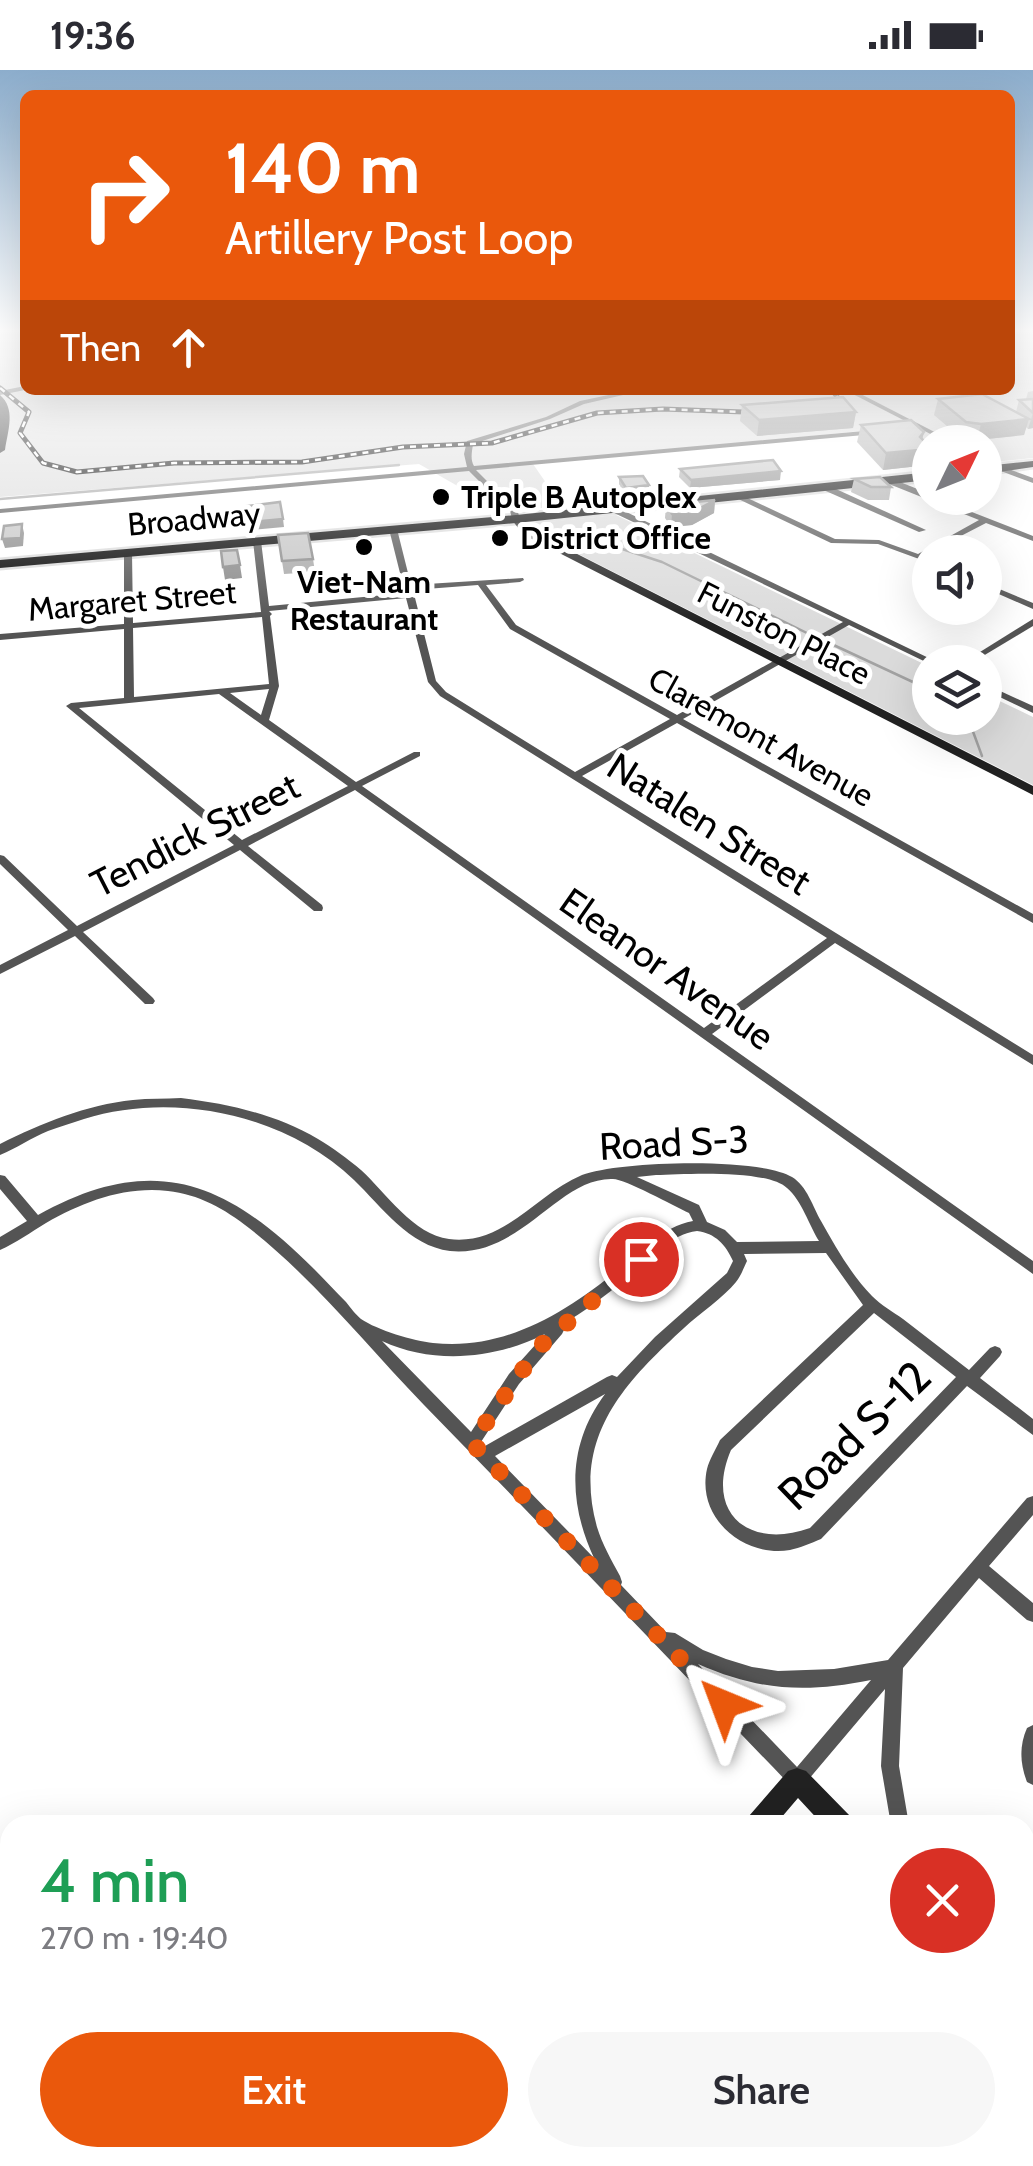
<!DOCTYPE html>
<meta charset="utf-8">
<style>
body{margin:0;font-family:Cabin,sans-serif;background:#f7f7f7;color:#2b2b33;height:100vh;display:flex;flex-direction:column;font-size:38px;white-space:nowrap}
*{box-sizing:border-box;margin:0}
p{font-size:32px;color:#7c7c81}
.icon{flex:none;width:55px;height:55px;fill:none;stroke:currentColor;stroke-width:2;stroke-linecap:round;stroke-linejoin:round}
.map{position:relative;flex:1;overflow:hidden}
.details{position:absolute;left:0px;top:1745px;width:1035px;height:352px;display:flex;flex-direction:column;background:#fff;border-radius:30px 30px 0 0;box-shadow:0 10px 40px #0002}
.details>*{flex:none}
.banner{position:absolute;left:20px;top:20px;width:995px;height:305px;border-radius:15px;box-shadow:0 10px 40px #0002;background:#ea580c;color:#fff;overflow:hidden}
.needle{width:65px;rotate:47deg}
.controls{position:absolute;left:912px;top:355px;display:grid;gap:20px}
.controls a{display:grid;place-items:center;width:90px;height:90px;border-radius:50%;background:#fff;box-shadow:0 10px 40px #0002;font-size:50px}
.pin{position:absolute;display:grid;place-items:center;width:85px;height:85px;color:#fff;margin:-42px;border:5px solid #fff;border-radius:50%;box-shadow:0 2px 10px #0007}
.me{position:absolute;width:110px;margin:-55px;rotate:316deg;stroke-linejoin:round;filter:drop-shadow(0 0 8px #0008)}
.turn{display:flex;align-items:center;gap:35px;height:210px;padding:0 40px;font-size:45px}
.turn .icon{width:130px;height:130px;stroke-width:2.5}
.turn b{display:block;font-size:70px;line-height:85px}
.then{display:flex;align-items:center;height:95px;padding:0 40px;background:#0003;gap:20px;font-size:38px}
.round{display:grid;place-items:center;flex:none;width:105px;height:105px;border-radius:52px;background:#f7f7f7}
.overview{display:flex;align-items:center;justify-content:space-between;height:170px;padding:0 40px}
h1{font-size:60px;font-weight:600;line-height:75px;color:#1e9e55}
.action{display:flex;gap:20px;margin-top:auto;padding:20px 40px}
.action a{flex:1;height:115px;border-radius:60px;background:#ea580c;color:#fff;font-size:40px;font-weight:600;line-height:115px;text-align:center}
.action a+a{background:#f7f7f7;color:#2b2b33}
.status{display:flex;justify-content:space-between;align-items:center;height:70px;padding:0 50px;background:#fff;direction:ltr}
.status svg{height:28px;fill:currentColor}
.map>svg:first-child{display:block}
.green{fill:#dbdbdb}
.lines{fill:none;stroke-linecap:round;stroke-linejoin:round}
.stream{stroke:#a2a2a2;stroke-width:2.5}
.primary-casing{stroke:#dbdbdb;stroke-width:5}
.street{fill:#545454;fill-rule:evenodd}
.secondary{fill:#212121;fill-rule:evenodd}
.primary{fill:#000;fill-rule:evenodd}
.rail-casing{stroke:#000;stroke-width:5}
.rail{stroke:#fff;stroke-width:2.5;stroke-dasharray:6;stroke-linecap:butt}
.wall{fill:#a9a9a9}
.shaded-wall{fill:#898989}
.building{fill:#c4c4c4;stroke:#898989;stroke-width:2.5}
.route{stroke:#ea580c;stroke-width:18;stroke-dasharray:0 32.4}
.poi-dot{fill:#000;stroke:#fff;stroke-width:4}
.labels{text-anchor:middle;stroke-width:10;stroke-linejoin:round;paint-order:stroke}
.far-poi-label{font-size:32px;font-weight:bold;fill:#000;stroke:#fff;text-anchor:start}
.far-street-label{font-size:32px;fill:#000;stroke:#fff}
.street-label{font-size:38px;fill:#000;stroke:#fff}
.near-street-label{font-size:45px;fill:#000;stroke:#fff}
</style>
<div class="status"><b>19:36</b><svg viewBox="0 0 49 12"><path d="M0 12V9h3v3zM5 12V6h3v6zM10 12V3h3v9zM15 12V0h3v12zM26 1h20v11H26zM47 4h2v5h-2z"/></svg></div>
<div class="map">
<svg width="1033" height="2096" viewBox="0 0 1033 2096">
<rect width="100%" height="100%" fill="#fff"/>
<g class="green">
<path d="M0,260h25v60h985v-60h23v128l-48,5v-21h-55v7l-20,-23 -377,38 29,42 -69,7 -2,-8 -72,-41 -419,33z"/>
<path d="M616,445l314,152v51h55v-24l48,23v68l-502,-255 -5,-6z"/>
<path d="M1025,1959l8,8v129h-538l7,-8h523z"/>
</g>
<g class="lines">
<g class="stream">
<path d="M0,429l399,-34"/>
<path d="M616,477l46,15 149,73"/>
<path d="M825,571l105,49"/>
<path d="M968,648l14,38"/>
</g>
<g class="primary-casing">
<g id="primary">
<path d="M1033,391v6l-48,7v-8z"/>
<path d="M930,402v8l-414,43 -516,45v-8l516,-45z"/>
</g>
</g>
<g class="street">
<path d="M25,316v4l-25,5v-4z"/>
<path d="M632,320h13l-61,14 -34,15 -77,25c-1,8 -3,15 1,22l401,-36 3,2 -3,2 -399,36 13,13 25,16 6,20 -4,2 -4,-2 -4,-17 -24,-16 -15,-15 -469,42v-4l467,-42 -3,-13 3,-13 79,-24 34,-16z"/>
<path d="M845,320h8l101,52h-8z"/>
<path d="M985,390l48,18v5l-48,-18z"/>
<path d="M884,408h6l40,16v4h6l97,38v5l-47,-18 -56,29 -5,4 5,2v5l-52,-19 -47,-1 -99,-47 7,-2 96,45 44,1 39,14 61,-34 -95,-38z"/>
<path d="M819,414h6l101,46 -7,2 -100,-44z"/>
<path d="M610,437h6l321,155 -7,2 -81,-39 -166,94 350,195v9l-356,-200 -95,53 451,279v10l-198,-122 -123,91 321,227v13l-678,-484 -107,56 74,59 1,3 -1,3h-8l-74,-61 -157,82 70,66 2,3 -2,3h-8l-70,-68 -75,38v-9l68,-35 -68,-66v-9l4,1 73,70 157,-81 -168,-139 5,-3 53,-5v-69l-124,11v-6l124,-10v-71l4,-2 4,2 1,70 128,-11 -8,-71 4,-2 4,2 8,65 136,-13 -16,-64 4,-2 4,2 14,56 112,-7 1,2 -4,2 -34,3 30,40 161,90 166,-93 -233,-111zM478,515l32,44 160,90 -95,53 -129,-80 -10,-11 -23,-91zM406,528l22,84 12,14 387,242 -123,90 -342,-242 58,-30v-4h-6l-58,30 -87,-62 10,-34 -9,-70 2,-2 -3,-3zM262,547l7,67 -135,13 -1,-69zM269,619l-8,26 -31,-22zM219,624l129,92 -106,54 -163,-132z"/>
<path d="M985,513l48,20v6l-48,-21z"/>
<path d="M1033,549v7l-60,36h-9z"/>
<path d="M985,614l48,22v7l-48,-23z"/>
<path d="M181,1028c48,6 94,16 137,41 14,8 30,20 43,31 24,22 53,65 88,69 55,7 87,-45 133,-64 37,-14 177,-18 210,2 15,9 21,30 29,44 14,25 31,55 51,75 9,9 21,16 31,23 22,17 44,34 66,51l21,-22 5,-2 5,2 2,4 -2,4 -20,22 53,41v16l-66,-49 -146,153c-10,4 -21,9 -31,11 -46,8 -94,-32 -83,-81 2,-9 9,-20 13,-29l143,-135 -37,-52 -82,1 3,7c-3,6 -6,15 -11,21 -12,15 -37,32 -52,46 -61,56 -112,110 -87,199 5,17 15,34 23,49l2,6 -1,3 45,47 9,1 28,17 23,9 26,8 26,4 56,-2 54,-9 139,-162 6,-2v19l-44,51 44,37v19l-6,-2 -48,-42 -76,90 -4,98 10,59h-18l-10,-59 4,-77 -82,97 -6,3 -6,-3c-122,-127 -244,-255 -367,-381 -57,-59 -110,-126 -175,-177 -24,-19 -51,-34 -81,-37 -44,-5 -85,11 -122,32 -15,9 -30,20 -46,27v-13l27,-16 -27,-32v-14l5,1 33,39c115,-64 188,-34 276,54 11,11 21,22 32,33 4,5 10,13 15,17 16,11 53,22 72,24 71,8 132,-30 185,-73 23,-20 44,-43 75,-49l-4,-8c-15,-7 -64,-34 -76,-34 -55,-2 -92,79 -163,72 -41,-5 -68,-44 -96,-71 -69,-66 -180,-89 -270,-61 -12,4 -25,8 -36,12 -17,7 -31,17 -48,24v-11c42,-21 86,-39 133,-44 16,-2 32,-1 48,-2zM656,1105c29,-1 110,-6 131,13 15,13 22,37 32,53l-82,1 -12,-12 -18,-8 -8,-17 -62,-28zM697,1161c18,2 29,14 36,30l-6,12 -72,64 -38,40 -5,-2 -5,2 -122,69 -4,-4 38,-58 43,-50 2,-4 -3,-5c23,-13 44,-29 65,-46 21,-18 42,-44 71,-48zM874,1243l82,64 -146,151c-61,22 -106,-15 -79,-78zM545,1264l-36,40 -38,58 -89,-91c52,24 113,18 163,-7zM605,1324c-38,51 -37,108 -11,164l-99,-102zM698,1594c61,27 108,29 173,16l-74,87z"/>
<path d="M1033,1655v60l-6,-3c-7,-18 -8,-36 0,-54z"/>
</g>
<g class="secondary">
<path d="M0,325c16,14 8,35 5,55l-5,3z"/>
<path d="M516,446l16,15 501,255v9l-509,-260 -13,-16z"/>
<path d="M797,1698l9,3 44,45 4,9h-31l-25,-27 -23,27h-30l4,-9 39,-45z"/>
<path d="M0,1901l10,5v40l-10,-5z"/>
<path d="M1025,1929l8,4v32l-8,-3z"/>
<path d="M83,2088h31l4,8h-31z"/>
<path d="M456,2088h33l-4,8h-33z"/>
</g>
<use href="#primary" class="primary"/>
<g class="rail-casing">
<g id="rail">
<path d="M0,318l29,24 -9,21 23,30 34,9 97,-9 128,-1 101,-15 89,-4 105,-30 66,-4 107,4"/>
<path d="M820,341l21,-9 -9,-12"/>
</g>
</g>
<use href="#rail" class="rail"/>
</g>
<g class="wall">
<path d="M1033,321v37l-5,1 -2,-2 -2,8 -47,5 -16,-2 -27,-23 4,-16 78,13 3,-12 7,-1 2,-7z"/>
<path d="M742,335l114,7 -3,16 -96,8 -17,-15z"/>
<path d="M861,355l61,14 6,26 -45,5 -26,-28z"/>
<path d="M680,399l100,11 -90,8 -11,-11z"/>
<path d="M619,407l30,8v9l-23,2 -7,-11z"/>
<path d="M854,409l37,8 -2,13h-21l-17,-8z"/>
<path d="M715,430l-1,13 -22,12 -21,2 -6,-9 1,-13z"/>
<path d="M278,465l35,24 2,13 -31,2z"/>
</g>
<g class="shaded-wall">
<path d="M856,342l-3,16 -96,8 2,-16z"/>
<path d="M1033,343v15l-5,1z"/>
<path d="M1029,349l-5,16 -47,5 4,-16z"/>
<path d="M924,362l-4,17h10l-2,16 -45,5 3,-17 34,-16z"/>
<path d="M781,401l-1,9 -90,8 1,-8z"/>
<path d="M649,415v9l-23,2v-8z"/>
<path d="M715,430l-1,13 -22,12 -21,2 1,-13z"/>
<path d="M283,449l1,8 -32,3 -2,-8z"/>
<path d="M22,454l2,9 -1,13 -18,2 -3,-9z"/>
<path d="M240,495l2,13 -17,2 -2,-13z"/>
</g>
<g class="building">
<path d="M982,324l47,25 -48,5 -15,-2 -28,-23z"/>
<path d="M843,327l13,15 -97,8 -17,-15z"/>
<path d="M1033,329v14l-14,-13z"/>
<path d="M911,350l13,12 -4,5 10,10v2l-44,4 -25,-28z"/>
<path d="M773,390l8,11 -90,9 -11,-11z"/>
<path d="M643,406l6,9 -23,3 -7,-11z"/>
<path d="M880,407l11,10h-20l-17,-8z"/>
<path d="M715,430l-22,12 -21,2 -6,-9z"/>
<path d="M280,432l3,17 -33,3 -3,-16z"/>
<path d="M22,454l-1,14 -19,1 2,-13z"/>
<path d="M308,463l5,26 -31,2 -4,-26z"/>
<path d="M237,480l3,15 -17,2 -2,-16z"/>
</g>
<linearGradient id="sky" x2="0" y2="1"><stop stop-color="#8cadcc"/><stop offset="0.47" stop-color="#fff"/><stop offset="1" stop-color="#fff" stop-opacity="0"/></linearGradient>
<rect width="1033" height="553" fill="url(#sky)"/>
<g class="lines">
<path class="route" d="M641,1189l-103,89 -66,95 252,261"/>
</g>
<g class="poi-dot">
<circle cx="441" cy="427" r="10"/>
<circle cx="500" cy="468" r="10"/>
<circle cx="364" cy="477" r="10"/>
</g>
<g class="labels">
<g class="far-poi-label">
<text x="461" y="438">Triple B Autoplex</text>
<text x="520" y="479">District Office</text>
<text x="364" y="523" text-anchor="middle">Viet-Nam<tspan x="364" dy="37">Restaurant</tspan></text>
</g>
<g class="far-street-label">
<text transform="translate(194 449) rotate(-5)" y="11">Broadway</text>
<text transform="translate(132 531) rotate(-5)" y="11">Margaret Street</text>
<text transform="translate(784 563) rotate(27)" y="11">Funston Place</text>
<text transform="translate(761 667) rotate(29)" y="11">Claremont Avenue</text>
</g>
<g class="street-label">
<text transform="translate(709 754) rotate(32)" y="13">Natalen Street</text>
<text transform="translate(195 765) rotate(-27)" y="13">Tendick Street</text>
<text transform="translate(667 899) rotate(35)" y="13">Eleanor Avenue</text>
<text transform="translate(674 1073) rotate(-3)" y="13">Road S-3</text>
</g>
<g class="near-street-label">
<text transform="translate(854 1365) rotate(-44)" y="16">Road S-12</text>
</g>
</g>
</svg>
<div class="controls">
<a><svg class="needle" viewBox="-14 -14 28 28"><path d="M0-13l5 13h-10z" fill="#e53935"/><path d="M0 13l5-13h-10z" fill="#7c7c81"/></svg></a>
<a><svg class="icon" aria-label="sound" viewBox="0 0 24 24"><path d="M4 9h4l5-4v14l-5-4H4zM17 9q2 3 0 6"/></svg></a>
<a><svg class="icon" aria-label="layers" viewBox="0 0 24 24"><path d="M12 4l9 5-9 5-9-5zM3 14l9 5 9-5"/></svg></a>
</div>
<div class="pin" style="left:641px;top:1189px;background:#d93025"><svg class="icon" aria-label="arrive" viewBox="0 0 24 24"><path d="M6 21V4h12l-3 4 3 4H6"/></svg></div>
<svg class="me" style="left:724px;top:1634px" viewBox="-20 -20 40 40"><path d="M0-17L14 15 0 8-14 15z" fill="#ea580c" stroke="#fff" stroke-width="4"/></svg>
<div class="banner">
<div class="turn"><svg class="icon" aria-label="right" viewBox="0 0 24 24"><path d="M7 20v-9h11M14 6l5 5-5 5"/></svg><div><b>140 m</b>Artillery Post Loop</div></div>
<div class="then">Then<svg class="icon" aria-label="ahead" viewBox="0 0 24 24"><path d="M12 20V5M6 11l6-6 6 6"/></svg></div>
</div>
<section class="details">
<div class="overview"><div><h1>4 min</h1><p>270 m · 19:40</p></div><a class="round" style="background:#d93025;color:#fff"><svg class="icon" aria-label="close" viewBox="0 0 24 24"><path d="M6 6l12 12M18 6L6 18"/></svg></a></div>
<div class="action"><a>Exit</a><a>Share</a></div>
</section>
</div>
